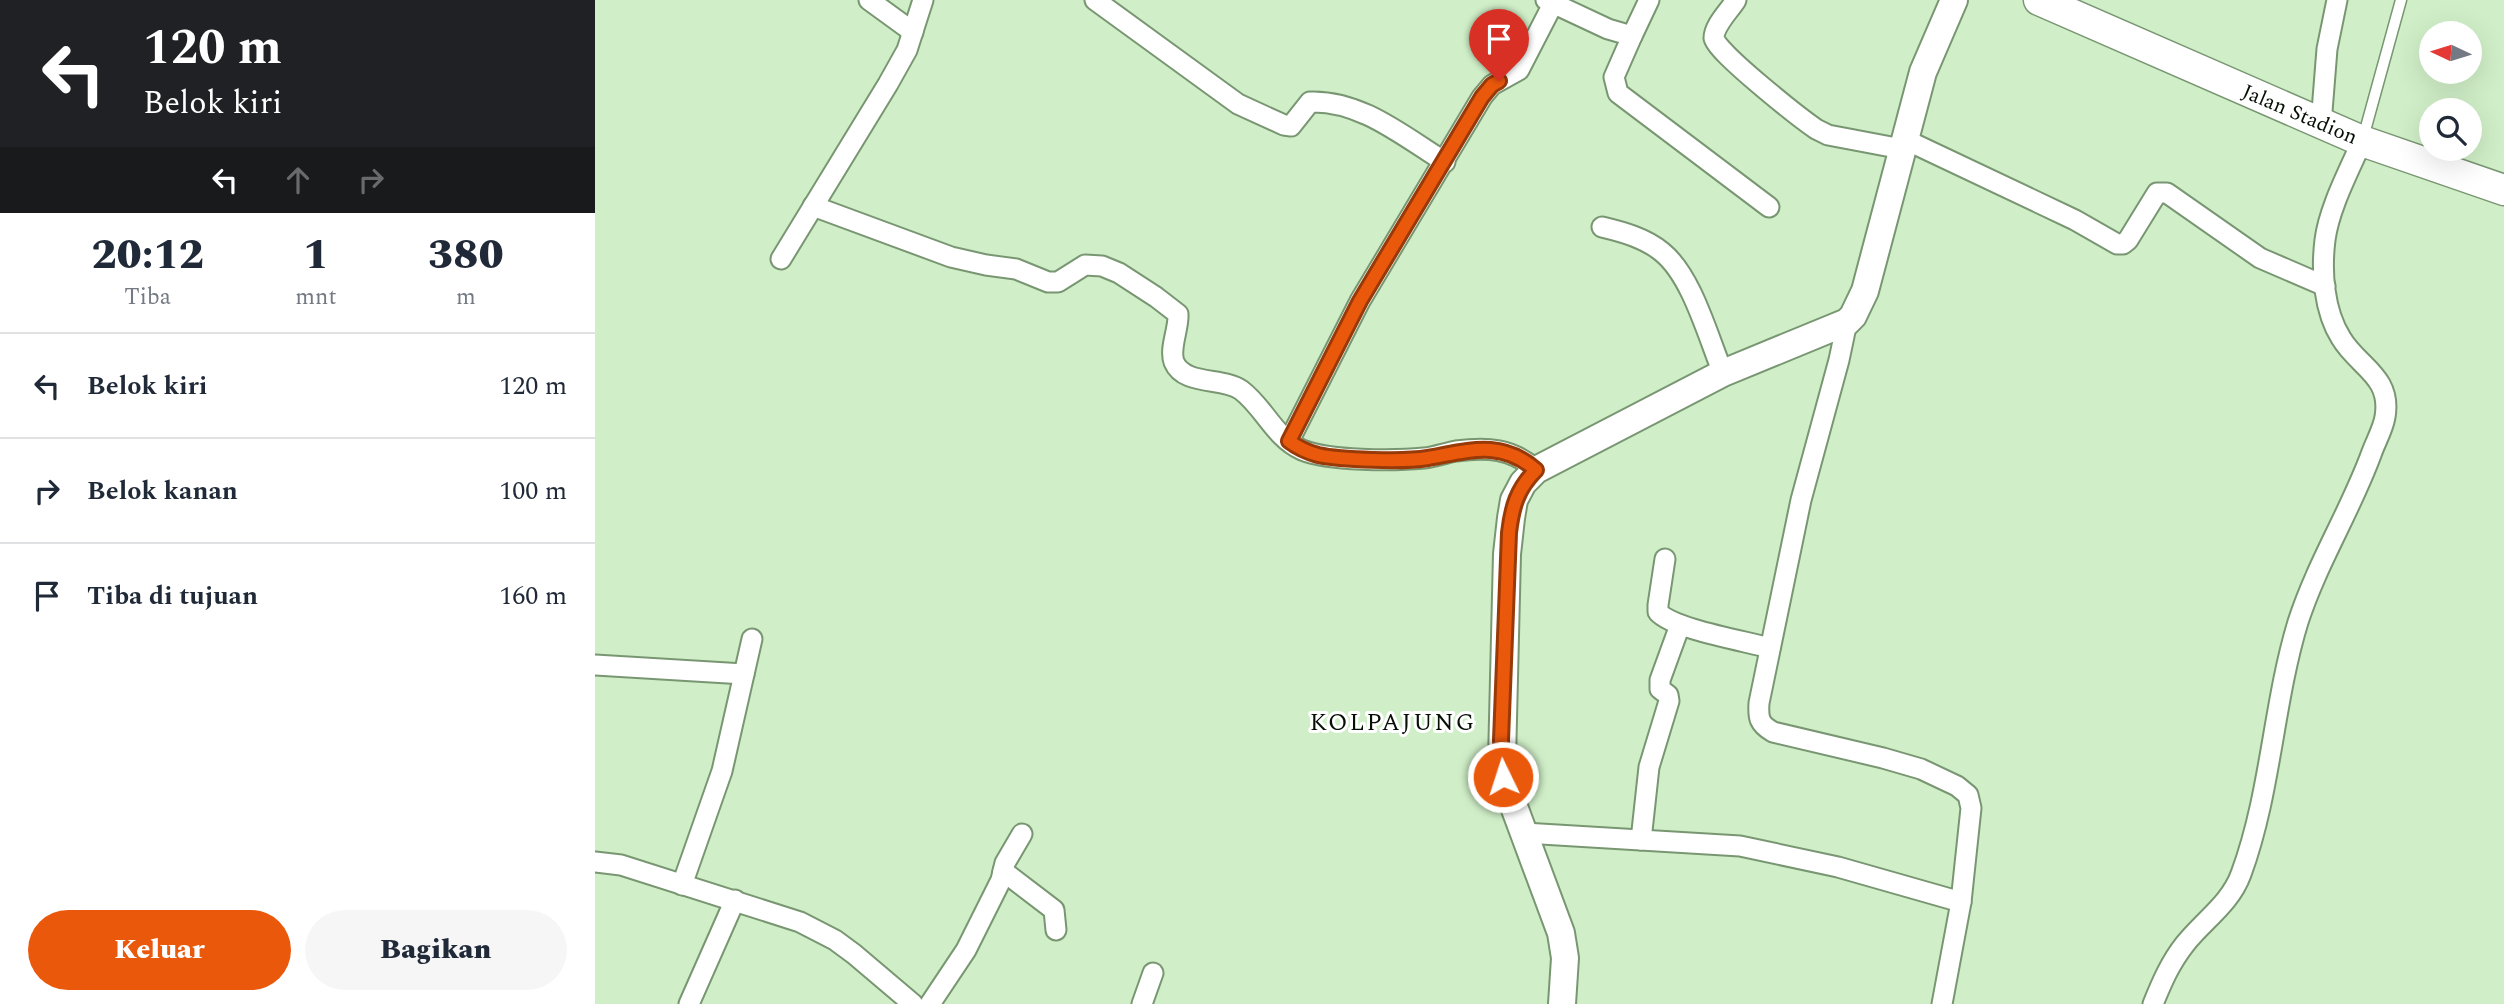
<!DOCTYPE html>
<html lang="id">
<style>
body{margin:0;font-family:Spectral,serif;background:#f6f6f7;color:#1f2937;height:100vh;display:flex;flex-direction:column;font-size:26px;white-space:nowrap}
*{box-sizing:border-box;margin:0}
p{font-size:23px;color:#747a83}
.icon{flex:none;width:38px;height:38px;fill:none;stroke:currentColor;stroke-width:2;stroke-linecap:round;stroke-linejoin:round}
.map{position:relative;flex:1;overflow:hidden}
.panel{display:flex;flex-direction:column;background:#fff;width:595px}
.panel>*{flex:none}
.top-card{background:#202124;color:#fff;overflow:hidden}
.needle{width:46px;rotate:274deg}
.fabs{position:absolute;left:1824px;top:21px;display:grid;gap:14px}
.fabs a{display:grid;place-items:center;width:63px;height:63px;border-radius:50%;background:#fff;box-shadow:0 7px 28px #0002;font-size:35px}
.pin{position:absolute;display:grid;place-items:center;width:60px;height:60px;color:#fff;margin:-72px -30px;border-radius:50% 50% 50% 0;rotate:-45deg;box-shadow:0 0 7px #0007}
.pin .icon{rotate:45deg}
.me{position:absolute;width:77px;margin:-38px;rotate:356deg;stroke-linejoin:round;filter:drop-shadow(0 0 5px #0008)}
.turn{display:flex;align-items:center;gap:24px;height:147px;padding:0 28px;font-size:32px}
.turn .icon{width:91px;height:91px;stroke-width:2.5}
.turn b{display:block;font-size:49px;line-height:60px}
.lanes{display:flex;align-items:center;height:66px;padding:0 28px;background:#0003;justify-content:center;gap:35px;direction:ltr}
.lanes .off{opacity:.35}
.eta{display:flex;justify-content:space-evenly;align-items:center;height:119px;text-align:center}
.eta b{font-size:42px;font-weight:800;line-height:49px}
.button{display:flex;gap:14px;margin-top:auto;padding:14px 28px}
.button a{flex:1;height:80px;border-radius:42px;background:#ea580c;color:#fff;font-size:28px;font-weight:800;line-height:80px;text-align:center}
.button a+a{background:#f6f6f7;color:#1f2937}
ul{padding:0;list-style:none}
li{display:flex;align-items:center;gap:21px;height:105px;padding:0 28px;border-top:2px solid #e0e1e3}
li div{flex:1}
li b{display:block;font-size:26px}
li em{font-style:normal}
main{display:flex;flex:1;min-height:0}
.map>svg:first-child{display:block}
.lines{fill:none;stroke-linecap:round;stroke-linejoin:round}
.lane-casing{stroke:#799672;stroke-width:13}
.street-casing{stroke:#799672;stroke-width:23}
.secondary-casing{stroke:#799672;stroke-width:30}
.primary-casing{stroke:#799672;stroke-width:33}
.lane{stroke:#fff;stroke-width:10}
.street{stroke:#fff;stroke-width:19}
.secondary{stroke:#fff;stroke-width:26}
.primary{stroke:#fff;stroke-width:30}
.route-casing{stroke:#983908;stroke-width:18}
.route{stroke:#ea580c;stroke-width:12}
.labels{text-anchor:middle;stroke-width:6;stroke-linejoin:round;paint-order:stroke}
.street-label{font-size:21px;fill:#050f04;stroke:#fff}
.quarter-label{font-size:24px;letter-spacing:2px;fill:#050f04;stroke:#fff}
</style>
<main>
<section class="panel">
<div class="top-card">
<div class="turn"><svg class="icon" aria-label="left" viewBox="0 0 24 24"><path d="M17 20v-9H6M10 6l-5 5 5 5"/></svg><div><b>120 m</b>Belok kiri</div></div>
<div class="lanes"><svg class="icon" aria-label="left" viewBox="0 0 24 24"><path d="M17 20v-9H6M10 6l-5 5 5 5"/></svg><svg class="icon off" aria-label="ahead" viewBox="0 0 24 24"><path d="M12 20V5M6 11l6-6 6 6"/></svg><svg class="icon off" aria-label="right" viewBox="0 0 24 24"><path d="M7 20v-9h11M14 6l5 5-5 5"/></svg></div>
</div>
<div class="eta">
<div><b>20:12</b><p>Tiba</p></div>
<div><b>1</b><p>mnt</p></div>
<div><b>380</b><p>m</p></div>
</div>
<ul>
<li><svg class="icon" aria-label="left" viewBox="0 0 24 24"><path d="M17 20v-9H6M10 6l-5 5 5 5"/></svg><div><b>Belok kiri</b></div><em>120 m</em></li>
<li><svg class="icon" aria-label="right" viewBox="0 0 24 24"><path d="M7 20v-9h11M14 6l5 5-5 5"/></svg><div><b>Belok kanan</b></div><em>100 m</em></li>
<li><svg class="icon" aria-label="arrive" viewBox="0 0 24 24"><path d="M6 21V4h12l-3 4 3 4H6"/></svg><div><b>Tiba di tujuan</b></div><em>160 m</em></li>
</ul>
<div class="button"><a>Keluar</a><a>Bagikan</a></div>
</section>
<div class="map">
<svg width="1909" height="1004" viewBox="0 0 1909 1004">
<rect width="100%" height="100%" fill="#d0efc8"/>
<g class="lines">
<g class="lane-casing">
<path id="lane" d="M1768,138l38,-138"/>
</g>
<g class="street-casing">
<g id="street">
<path d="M274,0l44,32"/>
<path d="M500,0l143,104 46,21 7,1 19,-24c51,-2 94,35 135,60"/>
<path d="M951,0l62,29 24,7 17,-36"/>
<path d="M1141,0c-6,10 -22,25 -22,38 1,13 86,80 102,91l12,6 74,14"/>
<path d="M1037,36l-18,41 4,16 151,114"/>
<path d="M1726,124l6,-75 10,-49"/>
<path d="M1309,139l171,81 42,24h6l5,-4 29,-47h10l93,65 65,28"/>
<path d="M218,206l138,51 35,8 30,4 32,13h10l27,-17 17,1 17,7 37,24 22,17c1,15 -9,34 -4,48 10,24 49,15 67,28 23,17 33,47 61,60 27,11 92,11 122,8 11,-1 21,-5 32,-7 31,-4 56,-3 80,19"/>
<path d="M1007,227c21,5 43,11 60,25 30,24 46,85 61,121"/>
<path d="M186,259l107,-175 19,-34 16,-50"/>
<path d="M1252,322l-8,38 -38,140 -42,203c-1,15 0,21 14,29l110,26 38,11 36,17 11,9 3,13 -10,94 -19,102"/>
<path d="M694,441l71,-140 122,-204 10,-12 27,-15 34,-66"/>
<path d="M1070,559l-7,46v7c15,17 87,29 112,36"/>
<path d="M0,665l149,9"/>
<path d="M929,833l216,13 98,21 123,35"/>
<path d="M1046,840l8,-73 20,-66 -1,-6 -8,-6v-9l20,-55"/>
<path d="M0,862l26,3 179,57 35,18 19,14 59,50"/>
<path d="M408,871l51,39 2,20"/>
<path d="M87,885l40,-114 30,-132"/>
<path d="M94,1004l46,-104"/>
<path d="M335,1004l36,-54 35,-70 4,-17 17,-29"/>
<path d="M547,1004l11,-31"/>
<path d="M1558,1004c9,-22 17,-41 32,-60 19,-24 45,-40 56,-70 30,-81 32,-170 57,-252 19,-59 53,-112 74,-170 4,-11 11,-23 13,-35 7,-41 -27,-50 -44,-79 -17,-27 -20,-66 -16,-98 4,-32 24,-69 37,-99"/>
</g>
</g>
<g class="secondary-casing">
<path id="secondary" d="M967,1004l3,-46 -4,-25 -58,-156 -1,-17 5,-206 4,-36 3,-18 9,-17 13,-13 187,-97 124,-51 6,-6 12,-25 58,-219 31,-72"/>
</g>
<g class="primary-casing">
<path id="primary" d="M1444,0l323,141 142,49"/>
</g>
<use href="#lane" class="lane"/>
<use href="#street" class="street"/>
<use href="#secondary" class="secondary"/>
<use href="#primary" class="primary"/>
</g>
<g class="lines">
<g class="route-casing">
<path id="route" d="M904,81l-7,4 -10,12 -122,204 -71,140c9,7 18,11 29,14 23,5 86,7 110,3 40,-7 73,-19 108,12 -19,19 -24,37 -27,63l-8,207 2,37"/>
</g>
<use href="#route" class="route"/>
</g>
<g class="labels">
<g class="street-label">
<text transform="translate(1705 114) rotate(23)" y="7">Jalan Stadion</text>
</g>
<g class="quarter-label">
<text x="798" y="730">KOLPAJUNG</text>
</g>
</g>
</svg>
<div class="fabs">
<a><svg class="needle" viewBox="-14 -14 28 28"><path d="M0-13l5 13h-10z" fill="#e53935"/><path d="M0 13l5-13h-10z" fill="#747a83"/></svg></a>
<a><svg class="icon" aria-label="search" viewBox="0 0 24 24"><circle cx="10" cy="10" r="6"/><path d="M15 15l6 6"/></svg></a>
</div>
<div class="pin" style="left:904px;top:81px;background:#d93025"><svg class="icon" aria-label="arrive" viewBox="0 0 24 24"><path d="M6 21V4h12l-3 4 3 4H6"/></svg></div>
<svg class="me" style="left:908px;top:777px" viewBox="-20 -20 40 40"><circle r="17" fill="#ea580c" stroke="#fff" stroke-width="3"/><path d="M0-11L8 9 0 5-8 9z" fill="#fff"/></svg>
</div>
</main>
